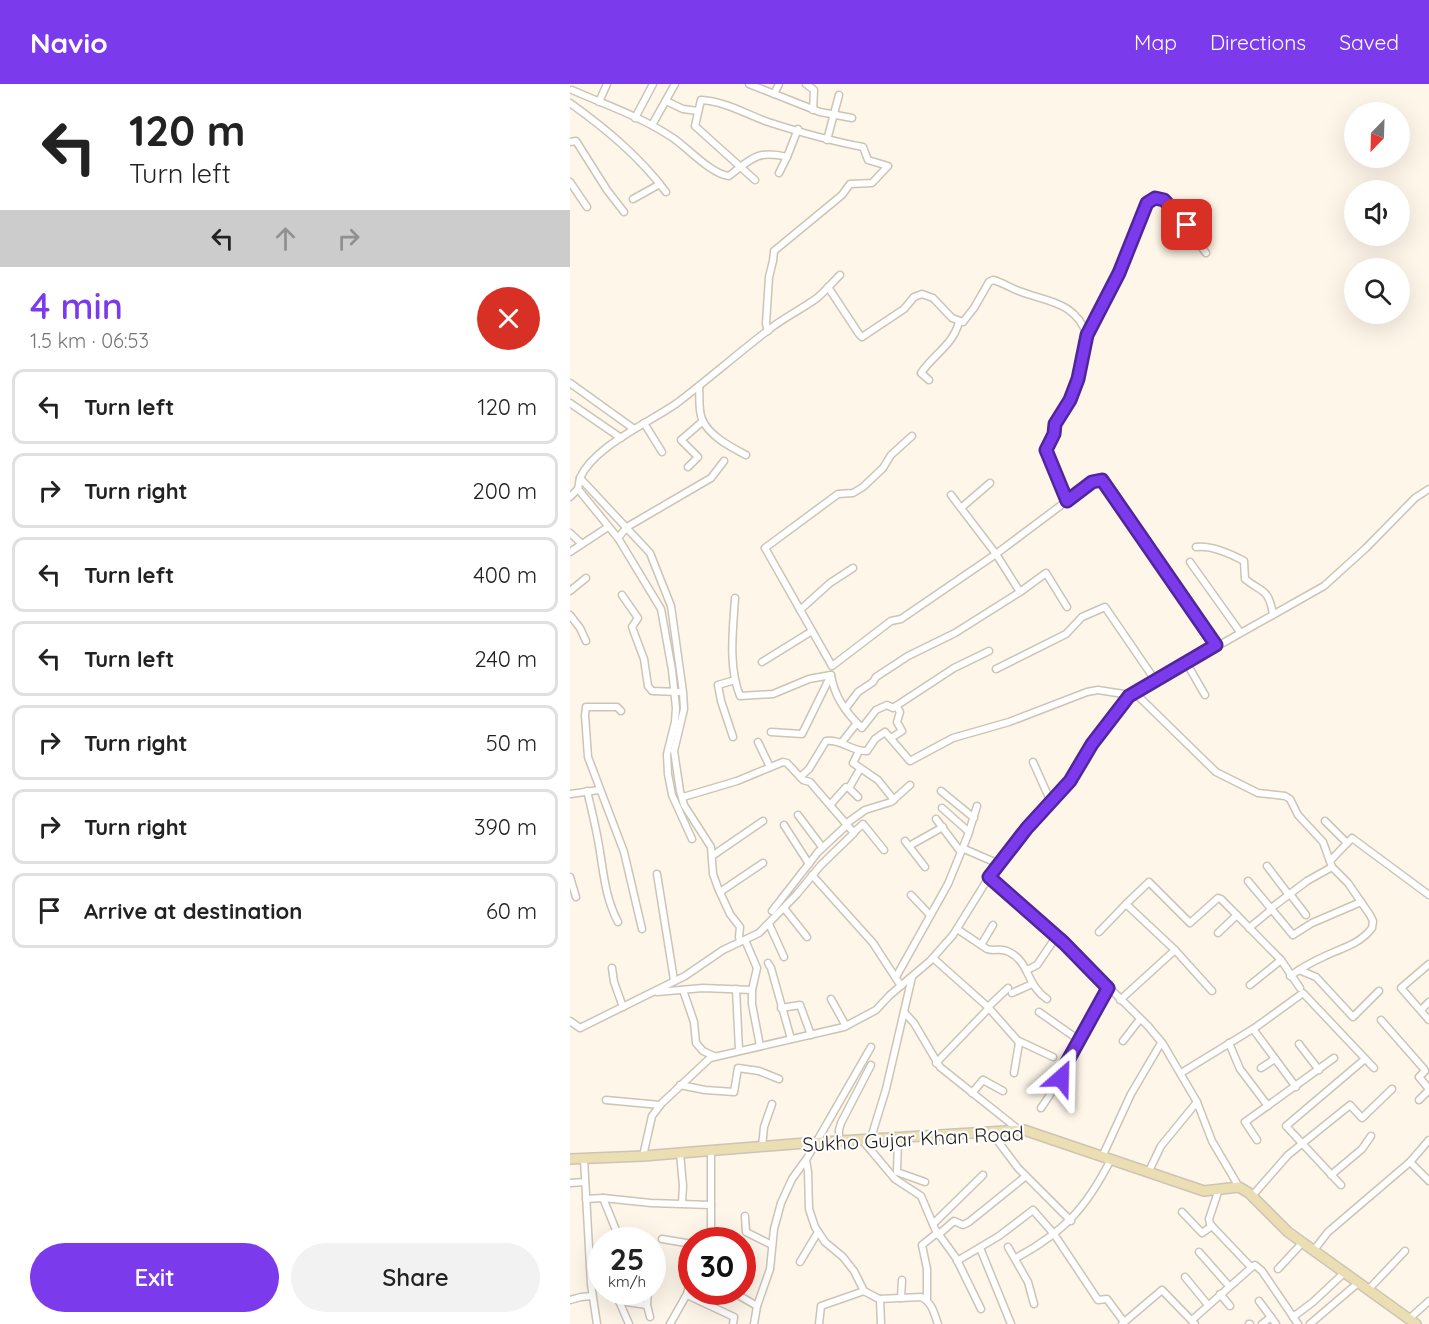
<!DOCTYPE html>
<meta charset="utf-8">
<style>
body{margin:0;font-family:Quicksand,sans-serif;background:#f2f2f2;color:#222;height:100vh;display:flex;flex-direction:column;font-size:22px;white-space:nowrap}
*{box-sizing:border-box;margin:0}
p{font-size:20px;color:#767676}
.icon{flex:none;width:33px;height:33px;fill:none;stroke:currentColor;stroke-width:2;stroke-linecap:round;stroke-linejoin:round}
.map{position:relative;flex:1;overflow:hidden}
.sheet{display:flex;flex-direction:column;background:#fff;width:570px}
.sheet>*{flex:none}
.hud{background:#fff;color:#222;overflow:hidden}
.needle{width:39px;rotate:203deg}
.buttons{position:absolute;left:774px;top:18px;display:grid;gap:12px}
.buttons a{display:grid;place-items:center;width:66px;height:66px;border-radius:50%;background:#fff;box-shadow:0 6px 24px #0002;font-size:30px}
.speed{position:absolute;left:18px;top:1143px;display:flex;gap:12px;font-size:30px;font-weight:700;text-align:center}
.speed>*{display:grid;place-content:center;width:78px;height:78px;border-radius:50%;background:#fff;box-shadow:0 6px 24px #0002;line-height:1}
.speed small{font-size:15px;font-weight:400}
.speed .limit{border:9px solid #d22;background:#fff;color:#111}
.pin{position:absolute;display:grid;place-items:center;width:51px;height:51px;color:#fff;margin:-26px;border-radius:12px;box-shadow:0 3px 9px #0006}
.me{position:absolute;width:66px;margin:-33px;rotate:25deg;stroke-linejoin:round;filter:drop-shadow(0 0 4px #0008)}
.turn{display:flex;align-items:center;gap:21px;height:126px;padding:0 30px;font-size:27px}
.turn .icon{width:78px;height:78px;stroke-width:2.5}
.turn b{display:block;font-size:42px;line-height:51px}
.lanes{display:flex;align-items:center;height:57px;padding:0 30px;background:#0003;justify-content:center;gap:30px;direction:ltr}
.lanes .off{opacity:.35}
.round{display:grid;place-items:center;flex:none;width:63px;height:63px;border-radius:32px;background:#f2f2f2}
.summary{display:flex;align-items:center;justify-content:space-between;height:102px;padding:0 30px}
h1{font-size:36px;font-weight:600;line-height:45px;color:#7c3aed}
.primary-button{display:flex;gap:12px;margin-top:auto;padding:12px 30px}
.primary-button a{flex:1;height:69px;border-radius:36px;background:#7c3aed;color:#fff;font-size:24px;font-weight:600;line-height:69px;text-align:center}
.primary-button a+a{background:#f2f2f2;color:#222}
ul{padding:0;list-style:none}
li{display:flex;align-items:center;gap:18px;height:75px;margin:0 12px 9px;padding:0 18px;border:3px solid #e0e0e0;border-radius:12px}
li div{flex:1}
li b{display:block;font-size:22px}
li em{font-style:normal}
header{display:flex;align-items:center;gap:36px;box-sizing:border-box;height:84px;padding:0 30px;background:#7c3aed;color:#fff}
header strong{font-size:28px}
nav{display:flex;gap:33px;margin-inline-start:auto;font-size:21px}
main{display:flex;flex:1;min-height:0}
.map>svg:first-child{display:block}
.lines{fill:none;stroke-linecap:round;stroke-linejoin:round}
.minor-casing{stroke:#cbc4b7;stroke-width:9}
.secondary-casing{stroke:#cbc4b7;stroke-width:12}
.minor{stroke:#fff;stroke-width:6}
.secondary{stroke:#ecdeb3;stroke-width:9}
.route-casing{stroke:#51269a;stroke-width:15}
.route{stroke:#7c3aed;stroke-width:10}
.labels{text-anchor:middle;stroke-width:4.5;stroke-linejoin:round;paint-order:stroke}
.street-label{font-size:20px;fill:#26231e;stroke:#fff}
</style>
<header>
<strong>Navio</strong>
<nav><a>Map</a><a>Directions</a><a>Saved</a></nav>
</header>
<main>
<section class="sheet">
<div class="hud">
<div class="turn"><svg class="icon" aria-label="left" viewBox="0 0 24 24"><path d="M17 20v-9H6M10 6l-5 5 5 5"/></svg><div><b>120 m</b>Turn left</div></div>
<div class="lanes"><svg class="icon" aria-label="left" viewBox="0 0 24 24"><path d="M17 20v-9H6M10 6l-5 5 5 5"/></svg><svg class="icon off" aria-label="ahead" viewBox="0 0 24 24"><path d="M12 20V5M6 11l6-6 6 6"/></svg><svg class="icon off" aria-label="right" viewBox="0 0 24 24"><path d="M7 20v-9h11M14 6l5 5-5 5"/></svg></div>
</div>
<div class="summary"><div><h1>4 min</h1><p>1.5 km · 06:53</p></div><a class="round" style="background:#d93025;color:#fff"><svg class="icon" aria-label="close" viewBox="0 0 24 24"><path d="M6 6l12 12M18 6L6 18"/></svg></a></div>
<ul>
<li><svg class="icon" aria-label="left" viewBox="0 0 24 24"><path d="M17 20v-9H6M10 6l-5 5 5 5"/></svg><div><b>Turn left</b></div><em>120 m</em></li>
<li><svg class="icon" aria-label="right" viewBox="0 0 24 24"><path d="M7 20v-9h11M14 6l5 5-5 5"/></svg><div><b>Turn right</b></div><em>200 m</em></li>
<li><svg class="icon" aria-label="left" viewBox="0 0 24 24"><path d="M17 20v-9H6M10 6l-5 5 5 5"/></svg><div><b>Turn left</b></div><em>400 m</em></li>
<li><svg class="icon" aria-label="left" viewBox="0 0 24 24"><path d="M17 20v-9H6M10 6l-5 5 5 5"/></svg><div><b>Turn left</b></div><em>240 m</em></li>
<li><svg class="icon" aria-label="right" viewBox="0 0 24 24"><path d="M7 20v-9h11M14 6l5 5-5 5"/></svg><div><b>Turn right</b></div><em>50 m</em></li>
<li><svg class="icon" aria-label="right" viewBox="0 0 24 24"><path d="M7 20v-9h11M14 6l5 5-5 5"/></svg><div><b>Turn right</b></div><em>390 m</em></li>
<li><svg class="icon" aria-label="arrive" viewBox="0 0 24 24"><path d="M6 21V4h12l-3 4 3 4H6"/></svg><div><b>Arrive at destination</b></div><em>60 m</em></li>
</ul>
<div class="primary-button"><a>Exit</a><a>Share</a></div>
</section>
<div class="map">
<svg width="859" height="1240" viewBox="0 0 859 1240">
<rect width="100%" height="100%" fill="#fef6e9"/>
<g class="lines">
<g class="minor-casing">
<g id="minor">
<path d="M179,0l71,28 32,6"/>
<path d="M236,0l8,6 -1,20"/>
<path d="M2,6c34,15 70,27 101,48 16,11 38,36 56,38 23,-18 28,-26 58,-19"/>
<path d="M204,10l5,-10"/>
<path d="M96,17l17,8 15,2"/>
<path d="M29,18l8,-18"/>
<path d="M0,19c36,26 69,53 96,89"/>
<path d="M65,34l18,-34"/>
<path d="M82,41l23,-41"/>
<path d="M257,56l12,-45"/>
<path d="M0,58l6,-1 31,49 17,22"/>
<path d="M209,89l8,-16 11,-28"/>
<path d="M185,96l-60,-54 6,-26c23,1 45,14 67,22 31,10 63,19 95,25l5,13 20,6 -16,17 -22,1 -8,11 -68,56 -1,10 -4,16 -3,47 2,7"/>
<path d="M0,98l17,25"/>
<path d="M63,115l27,-15"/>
<path d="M258,203l31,47 3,3 42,-28 10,-12 8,-3 11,4 19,20 11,4 11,-14 15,-26 4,-2c9,2 17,8 26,11 28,11 56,10 68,44"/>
<path d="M359,296l-8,-7c13,-19 32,-28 38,-51"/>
<path d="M0,299l64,46"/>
<path d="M129,302c1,11 -1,23 3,33 7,17 29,28 44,36"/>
<path d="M0,319l51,35"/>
<path d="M74,339l18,29"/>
<path d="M342,352l-21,19 -8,13 -20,19 -10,6 -15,1 -73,54 67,118 59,-45 10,-2 95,-65 96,-72 10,-2 114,165"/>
<path d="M118,383l10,-10 -17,-17 22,-19"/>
<path d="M10,394l-2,11 40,49 43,71 11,61 4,38 -1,14 -8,32 1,20 4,21 20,44"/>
<path d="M381,411l45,59 24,38"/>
<path d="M0,413l8,-8"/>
<path d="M497,417l-21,-51 8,-16 3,-14 13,-20 8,-21 9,-44 32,-61 28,-71 8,-5 13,4 38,51"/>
<path d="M391,424l29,-25"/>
<path d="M0,449l12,11"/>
<path d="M48,454l9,-11 84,-49 13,-17"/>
<path d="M626,463c15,-2 35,7 48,14l1,18c17,14 23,8 28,35"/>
<path d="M0,468l38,-25"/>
<path d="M620,478l50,70"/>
<path d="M0,507l16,-13"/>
<path d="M52,511l16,23 -6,9 12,32 4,27 4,5 27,1"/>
<path d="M165,514c-2,32 -7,68 5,98l33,-2 36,-15 22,-4 -29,59 -31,-2"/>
<path d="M230,526l30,-27 23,-15"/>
<path d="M0,531l10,13 6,13"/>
<path d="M192,578l50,-31"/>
<path d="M616,578l19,33"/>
<path d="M426,585l70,-35 16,-17 23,-10 50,73"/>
<path d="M261,591c3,21 16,39 31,53l14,-18 11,-5 6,3 61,-40 35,-17"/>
<path d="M564,608l82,80 42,21 27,3 5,3 8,16 25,27 9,25 16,16 22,32 3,6 -1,7c-13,17 -31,20 -49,29 -11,5 -23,12 -33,19"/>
<path d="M276,624l12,-16 15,-10 3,-5 32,-21 47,-23 65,-41 26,-19 21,34"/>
<path d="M51,627l-4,-4h-31l-1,8 3,42 36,95 18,77"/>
<path d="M163,653l-12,-36 -3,-16 17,-5"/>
<path d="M321,654l11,-7 -5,-9 3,-10 -4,-6"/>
<path d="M188,658l12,25"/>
<path d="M272,658l15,-19"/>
<path d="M289,667l-6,12 25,17 16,20"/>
<path d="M463,678l18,40"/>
<path d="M230,693l9,-8 17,-28c16,-2 26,11 41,10l8,-12 10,-7 25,29 43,-23 56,-16 78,-30 11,-2 32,5"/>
<path d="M17,707c5,20 10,41 13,61 4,25 6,47 18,70"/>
<path d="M371,707l33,27"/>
<path d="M0,710l29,-4"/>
<path d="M288,713l-9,-9 11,-19"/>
<path d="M260,721l16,-18 3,1"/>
<path d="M372,724l27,24"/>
<path d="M228,731l24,32"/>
<path d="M366,735l24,32"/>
<path d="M755,737l22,22"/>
<path d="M277,739l18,-13 26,-8 19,-17"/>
<path d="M214,741l25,39"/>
<path d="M284,748l9,-8 21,26"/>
<path d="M335,757l20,26"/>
<path d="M339,762l34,-19"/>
<path d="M392,764l37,16"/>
<path d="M142,772l51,-35"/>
<path d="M760,777l22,-23 77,57"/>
<path d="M697,782l22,29"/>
<path d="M87,790l17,106"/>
<path d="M242,791l61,68 28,43"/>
<path d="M0,793l6,20"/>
<path d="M419,793l75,66 84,83 15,18 34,58 15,39 27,46"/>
<path d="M678,797l45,54 19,-12 49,-21"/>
<path d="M150,808l43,-29"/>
<path d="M720,810l16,21"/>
<path d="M341,811l19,20"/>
<path d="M556,820l23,-22 41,41 28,-25 3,1 60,61 19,28"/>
<path d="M214,824l23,29"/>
<path d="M700,825l37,-28 25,-14"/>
<path d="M202,827l46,-59 29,-27"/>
<path d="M199,840l15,33"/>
<path d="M679,844l22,-18"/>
<path d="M387,845l30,20c8,3 14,-2 22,3 21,10 17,33 38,47"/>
<path d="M529,848l27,-28 49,46 37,41"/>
<path d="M648,849l19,-18"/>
<path d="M175,856l12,28 -5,22v14l8,42"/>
<path d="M170,857l-1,-4 1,-10 -10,-13 -12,-26 -5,-14 -2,-27 -27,-42 -4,-14 -6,-40 10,-42 -1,-17 -12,-86 -21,-53 -70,-75c14,-32 69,-55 97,-75 32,-24 62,-51 94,-75 14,-11 31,-19 46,-30 8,-7 15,-15 23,-23"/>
<path d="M411,861l12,-20"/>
<path d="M363,874l55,49 29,33 2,3 -5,30"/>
<path d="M198,879l3,5 20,71"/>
<path d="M859,880l-28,24 28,32"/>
<path d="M42,884l2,14 9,25"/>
<path d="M457,886l10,-5 19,-28"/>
<path d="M729,886l17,7 37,40 26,-26"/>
<path d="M326,893l52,-93 20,-49 9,-29"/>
<path d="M680,901l31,-25"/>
<path d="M166,905l3,61"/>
<path d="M113,906l11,32 2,21 7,8 11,5"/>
<path d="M87,908l46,-4 49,2"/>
<path d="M442,909l20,-9"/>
<path d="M261,915l15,27"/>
<path d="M550,916l55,-50"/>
<path d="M418,923l20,-19"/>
<path d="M211,924l19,-3 11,30"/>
<path d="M851,926l8,-8"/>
<path d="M334,928l10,11 26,44 79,63"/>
<path d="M469,928l40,28 30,-52"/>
<path d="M811,936l43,49 1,2 -6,6 10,12"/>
<path d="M0,937l10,7 105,-52 38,-26 36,-17 38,-39 24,-29 33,-32 -44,-51 -7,-2 -16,-17 -4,-1 -46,19 -54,16"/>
<path d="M683,945l43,58"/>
<path d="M449,957l34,16"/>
<path d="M553,957l17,-22"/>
<path d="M659,959l11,26 28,37"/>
<path d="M729,960l20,26"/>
<path d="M301,963l-65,113 2,12 1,37 6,18 10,15 18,15 11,14 10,20 15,8 42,-2c11,5 13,16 17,27"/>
<path d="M366,979l53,-55"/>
<path d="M691,984l14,-9"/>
<path d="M611,989l75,-46 47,-34 71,75"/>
<path d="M110,1001l25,5 29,2 4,-24 21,3 20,8"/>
<path d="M402,1009l11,-13 20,11"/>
<path d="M36,1016l54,5"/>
<path d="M849,1016l10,-10"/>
<path d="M471,1024c16,-22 26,-44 38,-68"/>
<path d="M421,1048l27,36 53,53"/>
<path d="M328,1055l-1,33 28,10"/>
<path d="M687,1056l-12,-18 89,-64"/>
<path d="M293,1057l32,38 26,17 14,33 21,29 25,51"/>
<path d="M300,1057l16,-52 26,-112"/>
<path d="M269,1058v-12l2,-7 30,-58"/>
<path d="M192,1063l2,-20 8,-23"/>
<path d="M141,1067v89"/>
<path d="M110,1069l3,33 -1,17"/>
<path d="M73,1072l9,-40 10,-13 48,-45 134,-31 32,-17 14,-15 40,-34 23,-26 36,-58 20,-26 61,-70 21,-37 38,-48 195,-110 42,-38 49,-50 14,-9"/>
<path d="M532,1073l29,-63 30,-51"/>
<path d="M14,1075l7,125 6,40"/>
<path d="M840,1078l19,19"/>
<path d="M578,1089l13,-27 36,-44"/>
<path d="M761,1091l31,-26 9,-13"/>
<path d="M0,1099l15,-1"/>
<path d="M771,1101l-55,-59 79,-67"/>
<path d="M649,1105l-10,30 1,5 39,41 3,2 3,-2 7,6 36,53"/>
<path d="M682,1112l36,-41 62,-50 12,13 30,-29"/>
<path d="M33,1114l17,42"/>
<path d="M16,1115l17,-1 48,5 60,2"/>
<path d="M612,1128l20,21 10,-7"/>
<path d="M175,1132l1,16 26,13"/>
<path d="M363,1140l50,-49"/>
<path d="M368,1151l16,-14 9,4 6,-3 57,-46"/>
<path d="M92,1155l30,5"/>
<path d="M438,1163l20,35 6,22"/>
<path d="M410,1164l31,76"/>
<path d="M744,1166l14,-18 82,-70 19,-22"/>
<path d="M629,1168l30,34"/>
<path d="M446,1174c48,-26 70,-50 94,-97"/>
<path d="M387,1177l42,-25 34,-26 21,24 44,66 9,-1 17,23"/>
<path d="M230,1178l18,-30"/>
<path d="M708,1185l25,-27"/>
<path d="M615,1193l23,28"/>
<path d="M798,1206l37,-39"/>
<path d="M48,1208l1,9 10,23"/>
<path d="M78,1208l-1,13 3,12"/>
<path d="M163,1208l24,14"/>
<path d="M650,1210l10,12"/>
<path d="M117,1211l47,22 -1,7"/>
<path d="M331,1214l1,-18"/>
<path d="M310,1215l1,25"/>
<path d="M0,1216l11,-3 11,-1"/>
<path d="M357,1216v-31l-5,-24 15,-12"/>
<path d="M49,1217l28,4"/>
<path d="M689,1217l17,23"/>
<path d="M723,1233l20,-15 31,-29"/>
<path d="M839,1235l20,-18"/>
<path d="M622,1236l60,-53"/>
<path d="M100,1240l17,-30 5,-20"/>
<path d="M184,1240l3,-18 13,-37 4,-40 7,-26 11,-24 13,-18"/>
<path d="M249,1240l2,-18 43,-15"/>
<path d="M552,1240l40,-34 33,34"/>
<path d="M679,1240h1"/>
<path d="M692,1240l9,-7"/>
<path d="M740,1240l48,-41"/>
</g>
</g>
<g class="secondary-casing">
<path id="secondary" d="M0,1075l73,-3 163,-13 218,-13 180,61 35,-4 10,6 39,39 128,92"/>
</g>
<use href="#minor" class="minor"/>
<use href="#secondary" class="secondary"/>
</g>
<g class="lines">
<g class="route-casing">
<path id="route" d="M491,994v-5l47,-85 -44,-45 -75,-66 38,-49 43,-47 22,-37 37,-48 87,-51 -114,-165 -10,2 -25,19 -21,-51 8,-16 1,-10 15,-24 8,-21 9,-44 32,-62 28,-70 8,-5 9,2 23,25"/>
</g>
<use href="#route" class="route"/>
</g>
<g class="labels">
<g class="street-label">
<text transform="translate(343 1055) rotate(-3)" y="7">Sukho Gujar Khan Road</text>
</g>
</g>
</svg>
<div class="buttons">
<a><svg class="needle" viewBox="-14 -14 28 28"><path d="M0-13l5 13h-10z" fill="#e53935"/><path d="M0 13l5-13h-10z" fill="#767676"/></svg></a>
<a><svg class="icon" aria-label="sound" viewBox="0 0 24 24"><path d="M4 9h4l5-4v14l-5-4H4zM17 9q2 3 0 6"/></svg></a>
<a><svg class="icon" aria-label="search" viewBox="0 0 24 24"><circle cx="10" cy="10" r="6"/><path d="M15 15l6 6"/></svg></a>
</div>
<div class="speed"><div>25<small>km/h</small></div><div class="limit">30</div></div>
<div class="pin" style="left:617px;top:141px;background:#d93025"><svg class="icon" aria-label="arrive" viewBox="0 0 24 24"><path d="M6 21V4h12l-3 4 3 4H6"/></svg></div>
<svg class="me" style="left:491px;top:994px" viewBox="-20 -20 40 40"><path d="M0-17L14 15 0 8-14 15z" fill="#7c3aed" stroke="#fff" stroke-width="4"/></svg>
</div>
</main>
